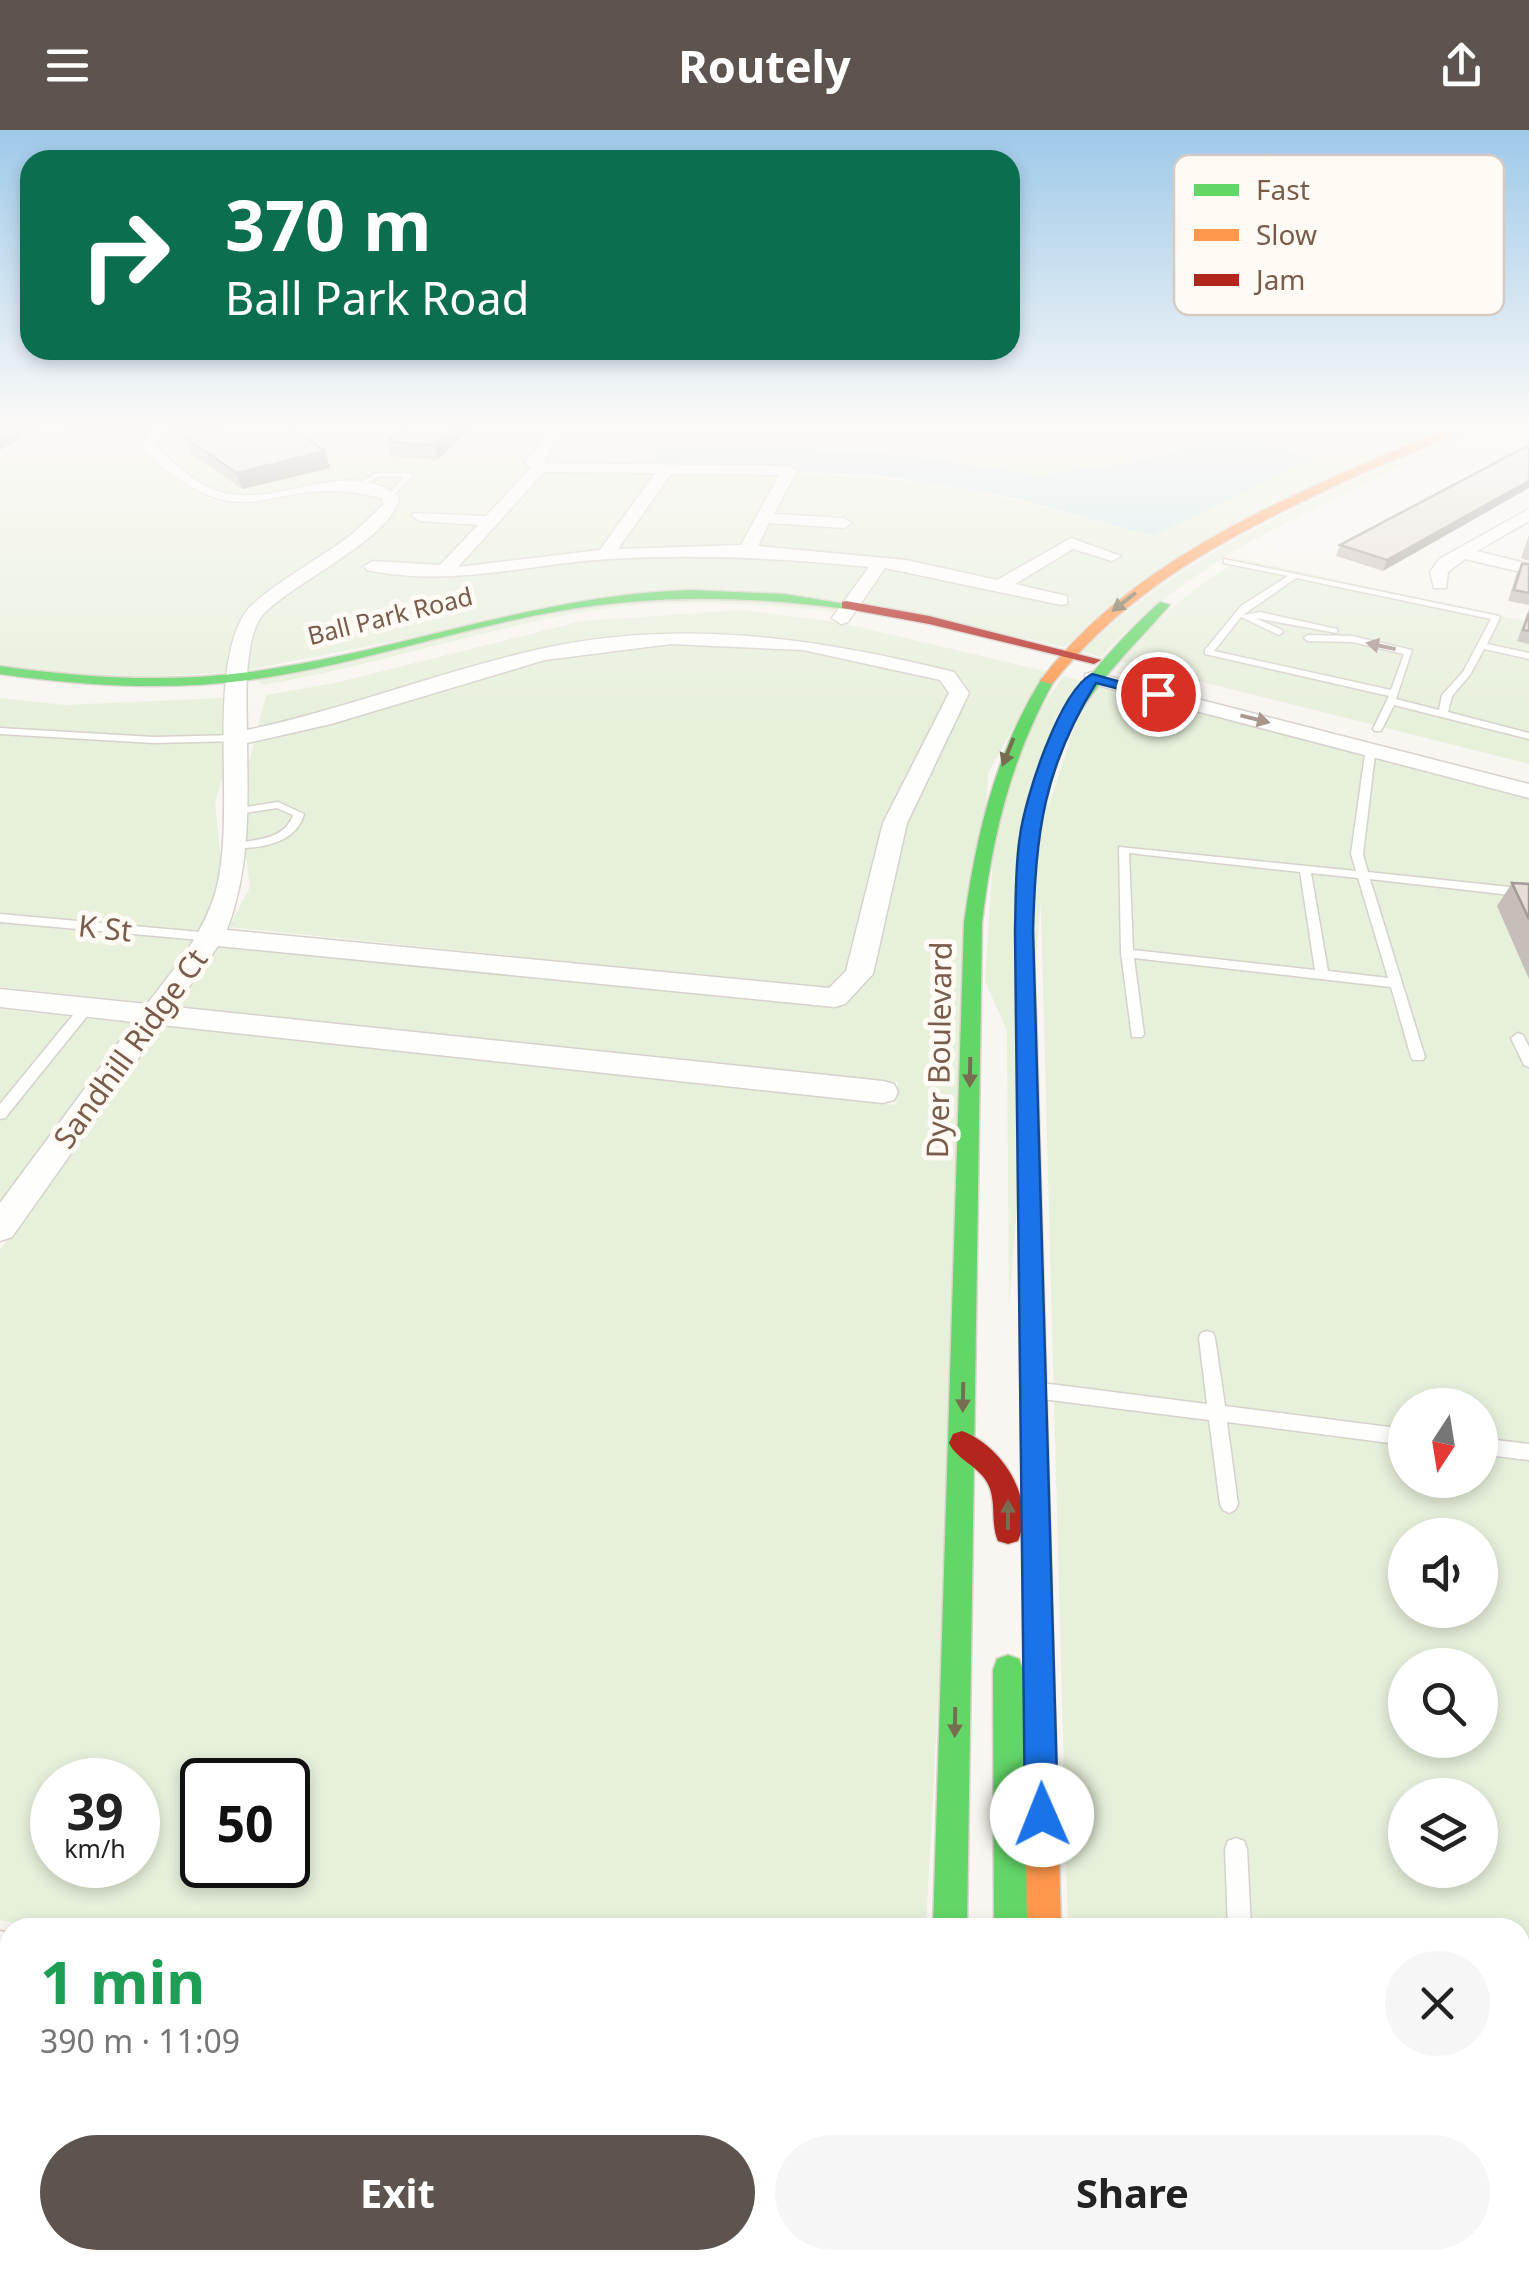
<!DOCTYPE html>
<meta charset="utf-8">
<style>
body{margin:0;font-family:"Noto Sans",sans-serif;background:#f6f6f6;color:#222;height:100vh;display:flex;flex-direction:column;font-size:38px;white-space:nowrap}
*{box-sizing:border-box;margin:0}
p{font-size:32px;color:#767676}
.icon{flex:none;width:55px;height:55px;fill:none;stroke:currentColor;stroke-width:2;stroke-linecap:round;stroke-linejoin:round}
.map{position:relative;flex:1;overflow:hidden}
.sheet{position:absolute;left:0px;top:1788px;width:1530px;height:352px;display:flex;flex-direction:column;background:#fff;border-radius:30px 30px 0 0;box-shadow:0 5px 15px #0003}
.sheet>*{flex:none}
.guide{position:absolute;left:20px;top:20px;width:1000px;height:210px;border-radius:30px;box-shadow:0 5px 15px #0003;background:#0b6e4f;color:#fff;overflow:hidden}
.needle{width:65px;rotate:192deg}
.tools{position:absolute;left:1388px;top:1258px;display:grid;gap:20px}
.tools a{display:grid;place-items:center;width:110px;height:110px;border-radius:50%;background:#fff;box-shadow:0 5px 15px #0003;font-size:50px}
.speed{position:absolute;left:30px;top:1628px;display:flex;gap:20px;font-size:50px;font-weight:700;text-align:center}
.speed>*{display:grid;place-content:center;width:130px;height:130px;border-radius:50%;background:#fff;box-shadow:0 5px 15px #0003;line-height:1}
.speed small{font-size:25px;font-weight:400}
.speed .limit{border:5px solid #111;border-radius:15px;background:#fff;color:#111}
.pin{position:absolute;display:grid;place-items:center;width:85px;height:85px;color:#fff;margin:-42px;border:5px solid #fff;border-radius:50%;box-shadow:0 2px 10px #0007}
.me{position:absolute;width:110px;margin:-55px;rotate:359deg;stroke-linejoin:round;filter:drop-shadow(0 0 8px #0008)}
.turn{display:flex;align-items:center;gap:35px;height:210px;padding:0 40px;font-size:45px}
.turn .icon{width:130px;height:130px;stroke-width:2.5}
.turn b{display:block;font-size:70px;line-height:85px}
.round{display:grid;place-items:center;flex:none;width:105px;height:105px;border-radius:52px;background:#f6f6f6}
.summary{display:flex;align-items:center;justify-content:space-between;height:170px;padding:0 40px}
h1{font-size:60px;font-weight:700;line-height:75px;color:#1e9e55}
.button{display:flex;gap:20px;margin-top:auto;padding:20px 40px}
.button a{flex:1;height:115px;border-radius:60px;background:#5d544f;color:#fff;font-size:40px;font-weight:700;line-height:115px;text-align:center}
.button a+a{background:#f6f6f6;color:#222}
header{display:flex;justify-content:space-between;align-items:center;height:130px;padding:0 40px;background:#5d544f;color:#fff;font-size:45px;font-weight:700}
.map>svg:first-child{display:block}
.green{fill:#e7f0db;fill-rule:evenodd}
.water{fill:#d0e8ea}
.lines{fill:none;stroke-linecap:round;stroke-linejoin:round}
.lane-casing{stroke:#d7d1cb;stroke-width:3}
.street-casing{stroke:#d7d1cb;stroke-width:3}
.fast-casing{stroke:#d9d2cb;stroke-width:3}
.slow-casing{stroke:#d9d2cb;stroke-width:3}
.jam-casing{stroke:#d9d2cb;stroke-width:3}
.lane{fill:#fefefd;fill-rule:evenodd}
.street{fill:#fefefd;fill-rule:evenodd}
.fast{fill:#63d668;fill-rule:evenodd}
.slow{fill:#ff974d;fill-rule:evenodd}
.jam{fill:#b3261e;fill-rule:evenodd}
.wall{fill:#c6bfb9}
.shaded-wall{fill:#a19b96}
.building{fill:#e6ded7;stroke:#a19b96;stroke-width:2.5}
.oneway{fill:#776e51}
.oneway2{fill:#a8958b}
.route{fill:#1a73e8;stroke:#114b97;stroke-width:2.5}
.labels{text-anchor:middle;stroke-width:10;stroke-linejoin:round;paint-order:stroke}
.far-street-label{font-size:25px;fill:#7a5c4d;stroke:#fffaf3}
.street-label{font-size:30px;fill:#7a5c4d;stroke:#fffaf3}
.key{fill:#fffaf3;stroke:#d7cbc1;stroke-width:2.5}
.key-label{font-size:28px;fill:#7a5c4d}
</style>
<header><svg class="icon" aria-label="menu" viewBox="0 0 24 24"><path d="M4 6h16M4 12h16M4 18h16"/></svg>Routely<svg class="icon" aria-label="share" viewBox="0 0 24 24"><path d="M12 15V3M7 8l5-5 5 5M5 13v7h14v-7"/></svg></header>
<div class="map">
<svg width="1529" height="2139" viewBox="0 0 1529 2139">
<rect width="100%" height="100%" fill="#f9f5f0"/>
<g class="green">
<path d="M0,295h162l-15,9 -6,15c22,20 42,41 70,51 49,17 110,-24 172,-1v7l-36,34 -101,72 -12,24 -7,36c-77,7 -151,6 -227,-8z"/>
<path d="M175,295h1276l-252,120 -135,102 -203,-44 25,-37 180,40 5,-8 -57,-13 60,-37 41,13 6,-7 -57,-13 -67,40 -121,-24 -119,-10 13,-25 81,5 1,-7 -79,-5 21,-41c130,1 235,27 359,62l160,-78 -79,-23 -95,27 -102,13 -157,-23 -227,-6 -6,19h-105l-56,52 -69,-5 -6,5 69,7 -40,43 -70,-6 -8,8 109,8 135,-19 139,-4 125,10 -26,37 -197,-10 -399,79 5,-36 10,-21 99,-71 37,-36v-10c-61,-31 -114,10 -172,-1 -27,-6 -50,-31 -71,-49l6,-13z"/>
<path d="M1472,295h18c-135,66 -286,120 -389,232l-19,-5c107,-107 256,-162 390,-227z"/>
<path d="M545,341l111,2 -56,78 -144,17z"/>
<path d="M671,343l108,1 -39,73 -122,3z"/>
<path d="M1243,429l286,63v142l-410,-103c36,-41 75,-76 124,-102z"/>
<path d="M648,470h125l65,9 -2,3c-87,-10 -173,-15 -259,1 -106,19 -208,54 -314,72l-8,-6 313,-69z"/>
<path d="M742,480l96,12 207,49 -57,102 -62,1154 -889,1 -37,-8v-670l164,-224 732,79 2,-23 -720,-76 40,-61 615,63 13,-4 26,-28 34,-151 62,-130c-14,-32 -54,-32 -85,-39 -112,-25 -233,-32 -347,-5 -93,22 -184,56 -278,76l8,-32 69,-12 246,-62zM52,1650h86v85h-86zM202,1650h86v85h-86z"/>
<path d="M671,512l130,6 138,32 9,13 -64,128 -37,149 -18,18 -600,-61 21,-40 -11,-87 16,-61 290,-80z"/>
<path d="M1063,546l17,4 -25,39 -46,590 -2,-278 -22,-50 9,-141 34,-112z"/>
<path d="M1099,555l430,113v1471h-448l-1,-9h440v-332l-452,-1 -29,-1090 36,-113zM1405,1275h75v75h-75zM1405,1405h75v75h-75zM1405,1535h75v75h-75zM1405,1665h75v75h-75z"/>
<path d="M245,567l-30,106 9,89 -71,111 -153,-16v-289l65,7z"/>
<path d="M0,879l138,15 -138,183z"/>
<path d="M0,1862l10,2v266h905l-1,9h-914z"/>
</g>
<path class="water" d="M1234,305l80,23 -161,78 -141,-39 -135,-22 -230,-10 6,-19 227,6 158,23 101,-13z"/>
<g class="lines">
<g class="lane-casing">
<g id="lane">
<path d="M376,343h34l4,2 -23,23 -4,-2 17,-19 -25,-1 -19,14h-6v-4z"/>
<path d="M1224,429l275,57 1,2 -13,26 42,9v6l-45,-10 -14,26 -18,21 -4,16 81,21v6l-135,-34 -13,26h-6l-2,-2 16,-33 -184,-42v-4l36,-44 47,-30 -64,-13zM1296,448l195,41 -28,53 -21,23 -3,15 -43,-11 16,-49 -60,-14 -44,-1 -4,3 4,3 44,1 52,12 -13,36 -177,-39 27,-34 38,18 4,-3 -1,-2 -27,-12 82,15v-4l-77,-17 -17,3z"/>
<path d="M0,598l154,9 84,-2 5,3 -5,3 -84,2 -154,-9z"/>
<path d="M1371,614l5,3 -13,107 5,18 161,17v8l-159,-18 55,178 -2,3h-10l-2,-3 -20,-70 -257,-29 10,76 -2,3h-10l-11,-84 -2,-106 237,24 -5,-17 15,-107zM1129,723l171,19 15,98 -182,-20zM1311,743l47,5 30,100 -60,-7z"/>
<path d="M278,672l26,12c-8,30 -45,35 -72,34v-4c23,-5 52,-3 61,-29l-16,-7 -40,6 -4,-1v-4z"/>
<path d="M0,784l211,19 6,4 -6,4 -211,-19z"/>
<path d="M87,873l6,4 -1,3 -87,108 -5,1v-15l82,-100z"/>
<path d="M1518,903l5,2 6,12v20l-5,-2 -13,-27z"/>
<path d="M1207,1201l6,2 2,5 10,68 180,23v16l-178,-23 11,82 -3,6 -6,3 -6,-3 -3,-6 -11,-84 -167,-21 -6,-3 -3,-5 3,-5 6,-3 165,21 -8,-66 2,-5z"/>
<path d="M1480,1308l49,6v16l-49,-6z"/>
<path d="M1236,1708l8,3 3,8 4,79h-23l-3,-79 3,-8z"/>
<path d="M1255,2130h26l1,9h-26z"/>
<path d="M1420,2130h26l2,9h-26z"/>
</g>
</g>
<g class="street-casing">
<g id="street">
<path d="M158,295h17l-19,21c20,19 42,41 69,47 56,13 121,-36 174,3 0,39 -113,90 -137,120 -18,22 -16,86 -15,114 99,-21 194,-59 293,-81 140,-31 277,-11 414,23l15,21 -62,130 -34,151 -28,30 -10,3 -617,-61 -43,61 708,74 11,3 4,8 -4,8 -11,3 -721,-78 -150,212 -12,4v-38l134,-181 -134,-15v-18l147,15c27,-35 55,-68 68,-110 23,-77 -10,-219 30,-281 12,-19 76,-56 98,-72 15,-11 27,-24 40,-36v-6l-6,-2c-111,-27 -127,53 -234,-47l4,-16zM671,514l132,6 137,30 9,13 -66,130 -37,148 -17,17 -602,-58c23,-62 21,-121 20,-187l84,-19 214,-64z"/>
<path d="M555,295h15l-27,38 246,3 8,5 -23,43 70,4 8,5 -8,5 -75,-5 -11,23 148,14 91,20 74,-42 50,18 -9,5 -39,-12 -58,35 52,12v8l-6,1 -176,-37 -37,54 -7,2 -9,-6 37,-51c-87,-9 -172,-13 -260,-8 -83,5 -157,29 -242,11l-3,-4 9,-5 67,4 38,-40 -58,-4 -8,-5 2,-3 72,3 45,-48 -6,-6zM544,342l111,1 -55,77 -142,17zM671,344l108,1 -38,70 -123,4z"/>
<path d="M1529,379v12l-52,30 52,13v10l-64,-15 -17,13 -2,16h-12l-4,-16 9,-13z"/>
<path d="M1092,542l437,112v14l-444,-116v-8z"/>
<path d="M0,1801l10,2v50l-10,-2z"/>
</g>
</g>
<g class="fast-casing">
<g id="fast">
<path d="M690,460l94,4 68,11 -6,4c-96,-13 -191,-15 -287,2 -104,18 -205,55 -310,69 -83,11 -166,6 -249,-6v-8c83,12 166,17 250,6 149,-20 288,-77 440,-82z"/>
<path d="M1160,472l10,3c-40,45 -80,82 -107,137 -40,85 -30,180 -27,270 2,84 4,168 7,252l-4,7h-16l-4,-7c-1,-84 -2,-167 -3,-251 -2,-186 -3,-277 144,-411z"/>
<path d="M1042,548l12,3c-43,77 -62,155 -72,242l-15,1005h-34l31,-1005c12,-87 31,-169 78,-245z"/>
<path d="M1008,1525l11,4 4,11 5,258h-34l-1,-258 4,-11z"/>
<rect x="922" y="2130" width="40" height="9"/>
<path d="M1032,2130h40l1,9h-40z"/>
</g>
</g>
<g class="slow-casing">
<g id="slow">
<path d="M1453,295h13c-33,22 -76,35 -112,52 -116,55 -220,104 -302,207l-12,-3c99,-131 267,-191 413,-256z"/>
<path d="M1031,1124l8,3 4,7 18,664h-34l-8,-664 4,-7z"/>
</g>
</g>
<g class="jam-casing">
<g id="jam">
<path d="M846,471l83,15 172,44 -7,4 -165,-40 -87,-16v-6z"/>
<path d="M962,1301c40,15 74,67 56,110l-10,3 -10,-3c-8,-18 -1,-39 -10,-57 -9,-18 -31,-24 -39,-41l4,-9z"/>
</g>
</g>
<use href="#lane" class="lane"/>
<use href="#street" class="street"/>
<use href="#fast" class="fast"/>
<use href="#slow" class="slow"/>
<use href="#jam" class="jam"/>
</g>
<g class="wall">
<path d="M0,295h153l-10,11z"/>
<path d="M164,295h123l43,43 -88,21 -52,-36 -5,-14 -17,-1z"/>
<path d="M407,295h60l1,7 -31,28 -47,-4 -3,-14z"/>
<path d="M1529,315l-146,126 -47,-15 4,-11z"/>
<path d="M1529,405v26l-8,-3z"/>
<path d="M1522,434h7v41l-21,-4 8,-26z"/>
<path d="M1529,479v35l-12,-3z"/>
<path d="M1512,753l17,1v95l-32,-73z"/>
<path d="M1360,2130h54l2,9h-55z"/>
</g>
<g class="shaded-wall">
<path d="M9,295h30l1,3 -40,22v-20z"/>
<path d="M139,295h14l-10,11z"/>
<path d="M457,295h10l1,7 -31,28 -3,-15z"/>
<path d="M325,321l5,17 -88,21 -5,-16z"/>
<path d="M1529,351v7l-146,83 4,-11z"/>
</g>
<g class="building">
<path d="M203,295h84l38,26 -88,22 -53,-36 45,-10z"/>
<path d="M407,295h50l-23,20 -47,-3z"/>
<path d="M1529,315v36l-142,79 -47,-15z"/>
<path d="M1522,434h7v29l-15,-3z"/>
<path d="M1529,483v18l-6,-1z"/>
<path d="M1512,753l17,1v35z"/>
<path d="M1367,2130h47l2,9h-48z"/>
</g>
<defs><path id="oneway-solid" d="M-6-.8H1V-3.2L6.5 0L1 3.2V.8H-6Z" transform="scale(2.5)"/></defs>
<g class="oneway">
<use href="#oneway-solid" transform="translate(1124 472) rotate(142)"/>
<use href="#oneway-solid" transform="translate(1008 622) rotate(112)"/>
<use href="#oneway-solid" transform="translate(970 942) rotate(91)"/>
<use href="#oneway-solid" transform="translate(963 1267) rotate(91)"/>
<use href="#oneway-solid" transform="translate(1008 1385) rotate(-90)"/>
<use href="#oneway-solid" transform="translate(955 1592) rotate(91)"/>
</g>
<g class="oneway2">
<use href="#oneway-solid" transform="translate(1381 516) rotate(-168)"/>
<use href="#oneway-solid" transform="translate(1255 589) rotate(14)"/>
</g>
<linearGradient id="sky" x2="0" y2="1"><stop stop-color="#9ec9e9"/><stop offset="0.5" stop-color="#fcfaf8"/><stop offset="1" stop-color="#fcfaf8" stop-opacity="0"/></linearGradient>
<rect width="1529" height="595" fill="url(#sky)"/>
<path class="route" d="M1092,544l73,20 -7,5 -62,-16c-53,86 -60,149 -63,247l25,885 -5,12 -11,5 -12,-5 -5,-12 -10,-885c1,-31 0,-63 5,-94 5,-38 39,-144 72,-162z"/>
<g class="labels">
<g class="far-street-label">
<text transform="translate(390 486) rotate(-14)" y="9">Ball Park Road</text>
</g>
<g class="street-label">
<text transform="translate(105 799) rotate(6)" y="10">K St</text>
<text transform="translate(131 919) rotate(-54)" y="10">Sandhill Ridge Ct</text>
<text transform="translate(940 920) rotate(-89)" y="10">Dyer Boulevard</text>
</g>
</g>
<rect x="1174" y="25" width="330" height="160" rx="15" class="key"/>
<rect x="1194" y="54" width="45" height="12" fill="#63d668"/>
<rect x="1194" y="99" width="45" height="12" fill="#ff974d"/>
<rect x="1194" y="144" width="45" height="12" fill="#b3261e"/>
<g class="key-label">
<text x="1256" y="70">Fast</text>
<text x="1256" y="115">Slow</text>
<text x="1256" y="160">Jam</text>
</g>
</svg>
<div class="tools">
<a><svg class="needle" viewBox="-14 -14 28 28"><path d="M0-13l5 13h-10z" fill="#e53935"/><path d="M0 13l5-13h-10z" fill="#767676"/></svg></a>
<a><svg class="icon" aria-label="sound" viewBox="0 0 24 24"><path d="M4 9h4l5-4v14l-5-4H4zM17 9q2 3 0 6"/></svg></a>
<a><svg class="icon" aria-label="search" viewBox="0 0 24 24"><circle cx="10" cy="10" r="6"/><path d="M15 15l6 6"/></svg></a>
<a><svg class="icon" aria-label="layers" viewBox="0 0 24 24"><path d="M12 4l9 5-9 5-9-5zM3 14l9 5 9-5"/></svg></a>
</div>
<div class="speed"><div>39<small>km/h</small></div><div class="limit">50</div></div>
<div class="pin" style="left:1158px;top:564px;background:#d93025"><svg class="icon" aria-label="arrive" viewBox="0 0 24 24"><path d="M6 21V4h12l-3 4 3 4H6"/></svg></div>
<svg class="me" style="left:1042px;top:1685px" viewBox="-20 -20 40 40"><circle r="19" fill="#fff"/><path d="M0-13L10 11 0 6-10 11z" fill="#1a73e8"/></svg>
<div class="guide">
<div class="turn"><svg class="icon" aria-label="right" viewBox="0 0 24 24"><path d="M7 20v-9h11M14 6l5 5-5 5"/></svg><div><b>370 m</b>Ball Park Road</div></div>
</div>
<section class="sheet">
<div class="summary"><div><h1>1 min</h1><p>390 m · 11:09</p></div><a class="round"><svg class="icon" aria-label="close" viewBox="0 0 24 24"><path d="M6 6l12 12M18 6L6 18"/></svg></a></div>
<div class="button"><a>Exit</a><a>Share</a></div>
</section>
</div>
